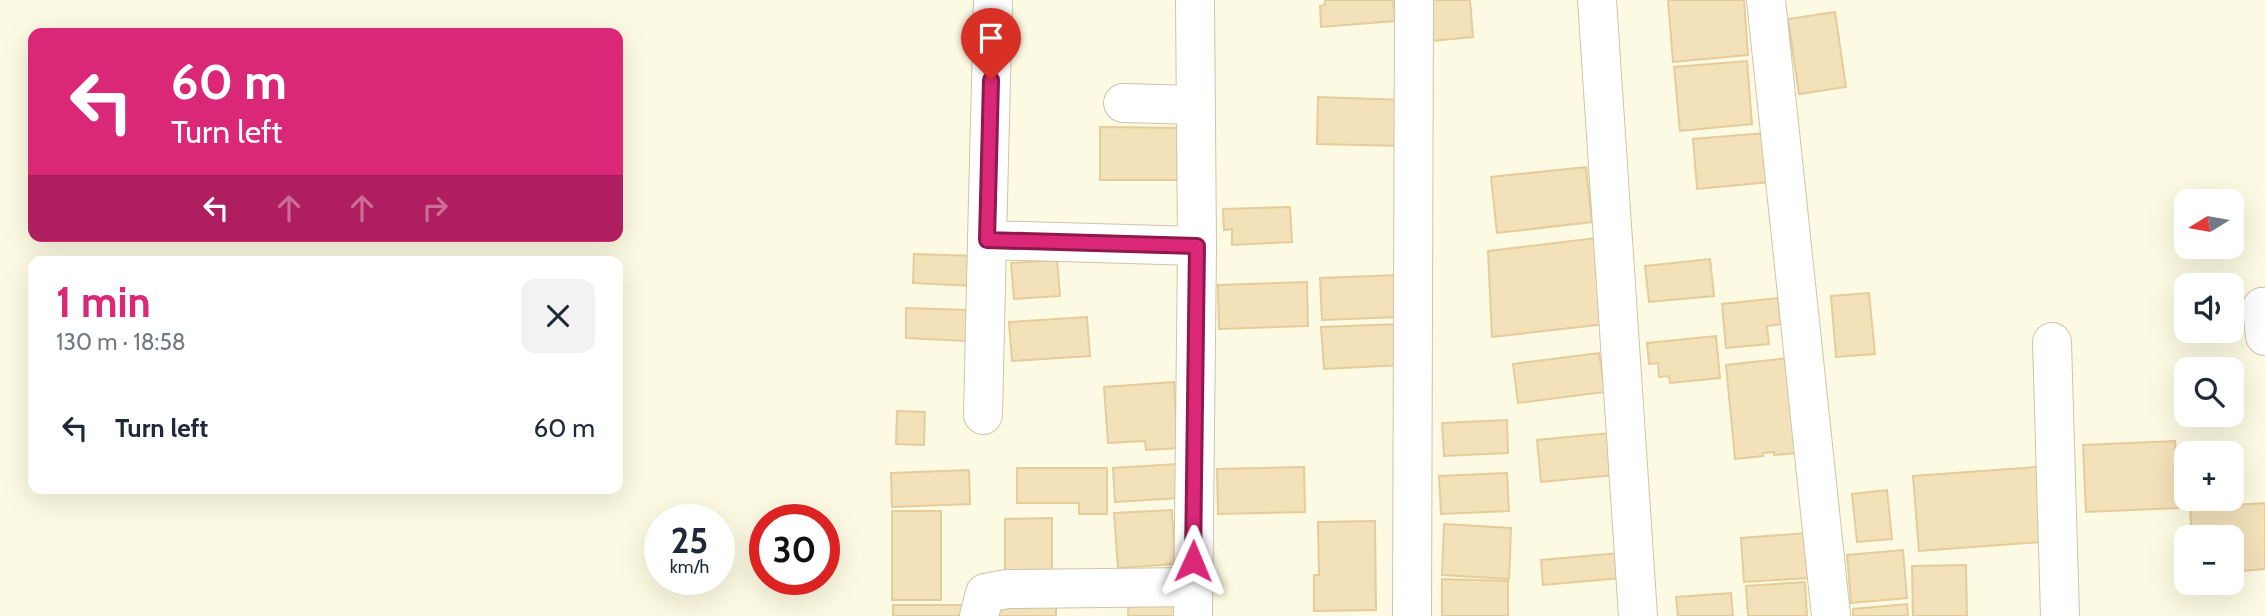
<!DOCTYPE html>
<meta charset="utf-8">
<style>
body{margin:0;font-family:Cabin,sans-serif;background:#f2f2f3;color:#1f2937;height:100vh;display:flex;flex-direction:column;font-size:26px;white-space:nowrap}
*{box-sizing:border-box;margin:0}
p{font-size:23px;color:#747a83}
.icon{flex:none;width:38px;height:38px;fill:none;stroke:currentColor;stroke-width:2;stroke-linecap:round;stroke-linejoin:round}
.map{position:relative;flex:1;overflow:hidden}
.sheet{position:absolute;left:28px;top:256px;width:595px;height:238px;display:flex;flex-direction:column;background:#fff;border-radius:14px;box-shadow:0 7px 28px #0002}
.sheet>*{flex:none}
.top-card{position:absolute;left:28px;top:28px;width:595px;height:214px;border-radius:14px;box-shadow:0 7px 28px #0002;background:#db2777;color:#fff;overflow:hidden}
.needle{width:46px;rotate:259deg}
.tools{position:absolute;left:2174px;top:189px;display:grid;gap:14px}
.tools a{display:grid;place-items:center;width:70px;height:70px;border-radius:14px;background:#fff;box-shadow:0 7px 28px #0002;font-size:35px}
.speed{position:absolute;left:644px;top:504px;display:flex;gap:14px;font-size:35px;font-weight:700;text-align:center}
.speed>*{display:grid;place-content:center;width:91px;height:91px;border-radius:50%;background:#fff;box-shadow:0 7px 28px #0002;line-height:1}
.speed small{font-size:18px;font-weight:400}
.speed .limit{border:10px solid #d22;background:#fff;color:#111}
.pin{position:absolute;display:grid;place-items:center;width:60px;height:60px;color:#fff;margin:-72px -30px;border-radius:50% 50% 50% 0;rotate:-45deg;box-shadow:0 0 7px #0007}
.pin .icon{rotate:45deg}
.me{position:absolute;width:77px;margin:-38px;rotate:1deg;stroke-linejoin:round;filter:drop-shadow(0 0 5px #0008)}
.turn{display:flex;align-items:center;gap:24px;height:147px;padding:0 28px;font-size:32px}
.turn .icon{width:91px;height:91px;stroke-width:2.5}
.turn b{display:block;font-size:49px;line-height:60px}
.lanes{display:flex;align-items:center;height:66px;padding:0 28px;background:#0003;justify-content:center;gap:35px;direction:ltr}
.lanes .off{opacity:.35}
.round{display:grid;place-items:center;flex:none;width:74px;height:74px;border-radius:14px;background:#f2f2f3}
.head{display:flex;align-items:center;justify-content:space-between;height:119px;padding:0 28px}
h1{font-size:42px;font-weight:700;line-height:52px;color:#db2777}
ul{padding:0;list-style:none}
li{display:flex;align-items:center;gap:21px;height:105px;padding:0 28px}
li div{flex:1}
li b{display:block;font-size:26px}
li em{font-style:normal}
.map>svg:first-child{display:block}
.building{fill:#f3e1ba;stroke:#e5cc9a;stroke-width:2}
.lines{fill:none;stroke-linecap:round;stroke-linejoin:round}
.street-casing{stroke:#cec4a9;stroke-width:40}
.street{stroke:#fff;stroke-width:38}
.route-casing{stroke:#8e194d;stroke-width:18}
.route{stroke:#db2777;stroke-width:12}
</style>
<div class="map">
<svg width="2265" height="616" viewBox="0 0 2265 616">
<rect width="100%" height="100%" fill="#fdfae3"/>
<g class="building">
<path d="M1325,0h68l2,21 -74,6 -1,-21 5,-1z"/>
<path d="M1427,0h43l3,37 -42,4z"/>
<path d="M1668,0h76l4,55 -75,7z"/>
<path d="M1835,12l11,75 -47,7 -11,-75z"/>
<path d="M1747,61l5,63 -72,7 -6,-64z"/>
<path d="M1318,97l87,3 -1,46 -87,-2z"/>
<path d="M1100,127l87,1 -1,52h-86z"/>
<path d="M1765,133l5,49 -73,7 -4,-50z"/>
<path d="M1586,167l6,55 -95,11 -6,-56z"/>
<path d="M1290,207l2,35 -60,3v-16l-8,1 -1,-21z"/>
<path d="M1596,238l10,86 -114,13 -4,-86z"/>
<path d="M914,254l62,2 -1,30 -62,-3z"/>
<path d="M1710,259l4,37 -65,6 -4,-36z"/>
<path d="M1057,260l3,36 -46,3 -3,-36z"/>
<path d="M1398,275l2,42 -78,3 -2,-42z"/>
<path d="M1307,282l1,44 -89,3 -1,-44z"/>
<path d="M1869,293l6,61 -39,3 -5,-61z"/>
<path d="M1778,298l3,26 -14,2 2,18 -43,4 -4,-44z"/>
<path d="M906,308l62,2 -1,31 -61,-3z"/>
<path d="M1087,317l3,39 -78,5 -3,-39z"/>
<path d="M1400,324l2,41 -78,4 -3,-42z"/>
<path d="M1716,336l4,42 -50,5 -1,-7 -10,1 -1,-14 -9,1 -2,-21z"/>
<path d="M1599,353l6,39 -87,11 -5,-39z"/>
<path d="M1788,358l10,95 -24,2v-3l-11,1v3l-28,3 -9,-94z"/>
<path d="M1174,382l4,66 -32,2 -1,-9 -37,2 -4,-56z"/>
<path d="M897,411l28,1 -1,33 -28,-1z"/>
<path d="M1507,420l1,33 -64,3 -2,-33z"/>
<path d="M1621,432l4,42 -84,8 -4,-42z"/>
<path d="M2175,441l4,67 -93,4 -3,-67z"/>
<path d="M1177,464l3,34 -65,4 -2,-34z"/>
<path d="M2050,466l5,75 -136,10 -6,-75z"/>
<path d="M1304,467l1,45 -87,2 -1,-45z"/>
<path d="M1017,468h90v46h-28v-11h-62z"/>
<path d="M969,470l1,34 -78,3 -1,-34z"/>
<path d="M1507,473l2,38 -68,3 -2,-38z"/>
<path d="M1887,490l5,49 -35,3 -5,-48z"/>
<path d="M2265,503v66l-34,3v-35h-39l-2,-29z"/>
<path d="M1172,510l3,54 -57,4 -4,-55z"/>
<rect x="892" y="511" width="49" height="89"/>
<path d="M1052,518v63h-47v-62z"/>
<path d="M1375,521l1,89 -62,1v-36h5l-1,-53z"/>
<path d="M1444,524l67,4 -2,51 -67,-4z"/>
<path d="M1806,533l3,45 -65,4 -3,-44z"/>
<path d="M1903,550l4,48 -56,5 -4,-48z"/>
<path d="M1619,553l2,25 -78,7 -2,-25z"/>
<path d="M1966,565l1,51h-54l-1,-50z"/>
<path d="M1442,579l66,2v35h-66z"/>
<path d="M1805,582l2,34h-59l-2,-30z"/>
<path d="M1731,593l2,23h-55l-2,-19z"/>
<path d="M1129,595h46v21h-47z"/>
<rect x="998" y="604" width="58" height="12"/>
<path d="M1907,604l1,12h-55v-7z"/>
<rect x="893" y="605" width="69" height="11"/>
</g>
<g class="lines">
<g class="street-casing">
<g id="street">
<path d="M993,0l-6,240 210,6"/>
<path d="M1597,0l41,616"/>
<path d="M1766,0l65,616"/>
<path d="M1123,103l73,2"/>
<path d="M2262,307l3,29"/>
<path d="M2052,342l8,274"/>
<path d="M983,415l4,-175"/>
<path d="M979,616l6,-23 22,-4 186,-2"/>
<path d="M1193,616l4,-370 -2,-246"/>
<path d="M1412,616l2,-616"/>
</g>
</g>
<use href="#street" class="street"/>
</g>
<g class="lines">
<g class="route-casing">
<path id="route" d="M991,80l-4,160 210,6 -4,315"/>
</g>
<use href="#route" class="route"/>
</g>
</svg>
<div class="tools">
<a><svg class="needle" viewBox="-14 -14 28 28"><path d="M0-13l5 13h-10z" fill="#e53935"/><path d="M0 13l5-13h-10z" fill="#747a83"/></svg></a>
<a><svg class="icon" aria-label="sound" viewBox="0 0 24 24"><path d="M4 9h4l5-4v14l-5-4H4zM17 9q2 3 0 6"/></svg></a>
<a><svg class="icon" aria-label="search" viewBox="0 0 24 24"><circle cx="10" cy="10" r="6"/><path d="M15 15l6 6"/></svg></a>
<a>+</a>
<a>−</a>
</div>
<div class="speed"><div>25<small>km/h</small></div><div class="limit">30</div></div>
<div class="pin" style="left:991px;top:80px;background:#d93025"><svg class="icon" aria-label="arrive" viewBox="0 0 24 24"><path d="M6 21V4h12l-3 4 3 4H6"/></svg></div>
<svg class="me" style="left:1193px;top:561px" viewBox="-20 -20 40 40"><path d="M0-17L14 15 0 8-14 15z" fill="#db2777" stroke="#fff" stroke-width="4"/></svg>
<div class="top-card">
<div class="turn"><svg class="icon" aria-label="left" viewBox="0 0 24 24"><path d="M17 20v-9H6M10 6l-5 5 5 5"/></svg><div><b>60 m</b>Turn left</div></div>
<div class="lanes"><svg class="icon" aria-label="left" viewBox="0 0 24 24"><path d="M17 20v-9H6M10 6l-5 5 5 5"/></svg><svg class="icon off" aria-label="ahead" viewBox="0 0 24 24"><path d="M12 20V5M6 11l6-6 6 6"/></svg><svg class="icon off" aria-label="ahead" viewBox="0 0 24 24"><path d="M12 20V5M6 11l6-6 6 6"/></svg><svg class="icon off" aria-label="right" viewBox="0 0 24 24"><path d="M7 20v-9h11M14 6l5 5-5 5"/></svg></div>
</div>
<section class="sheet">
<div class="head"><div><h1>1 min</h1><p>130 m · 18:58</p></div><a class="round"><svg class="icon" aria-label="close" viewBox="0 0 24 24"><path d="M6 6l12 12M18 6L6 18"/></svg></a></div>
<ul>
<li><svg class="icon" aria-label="left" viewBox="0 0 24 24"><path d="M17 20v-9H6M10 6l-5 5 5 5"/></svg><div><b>Turn left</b></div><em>60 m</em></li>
</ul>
</section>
</div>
